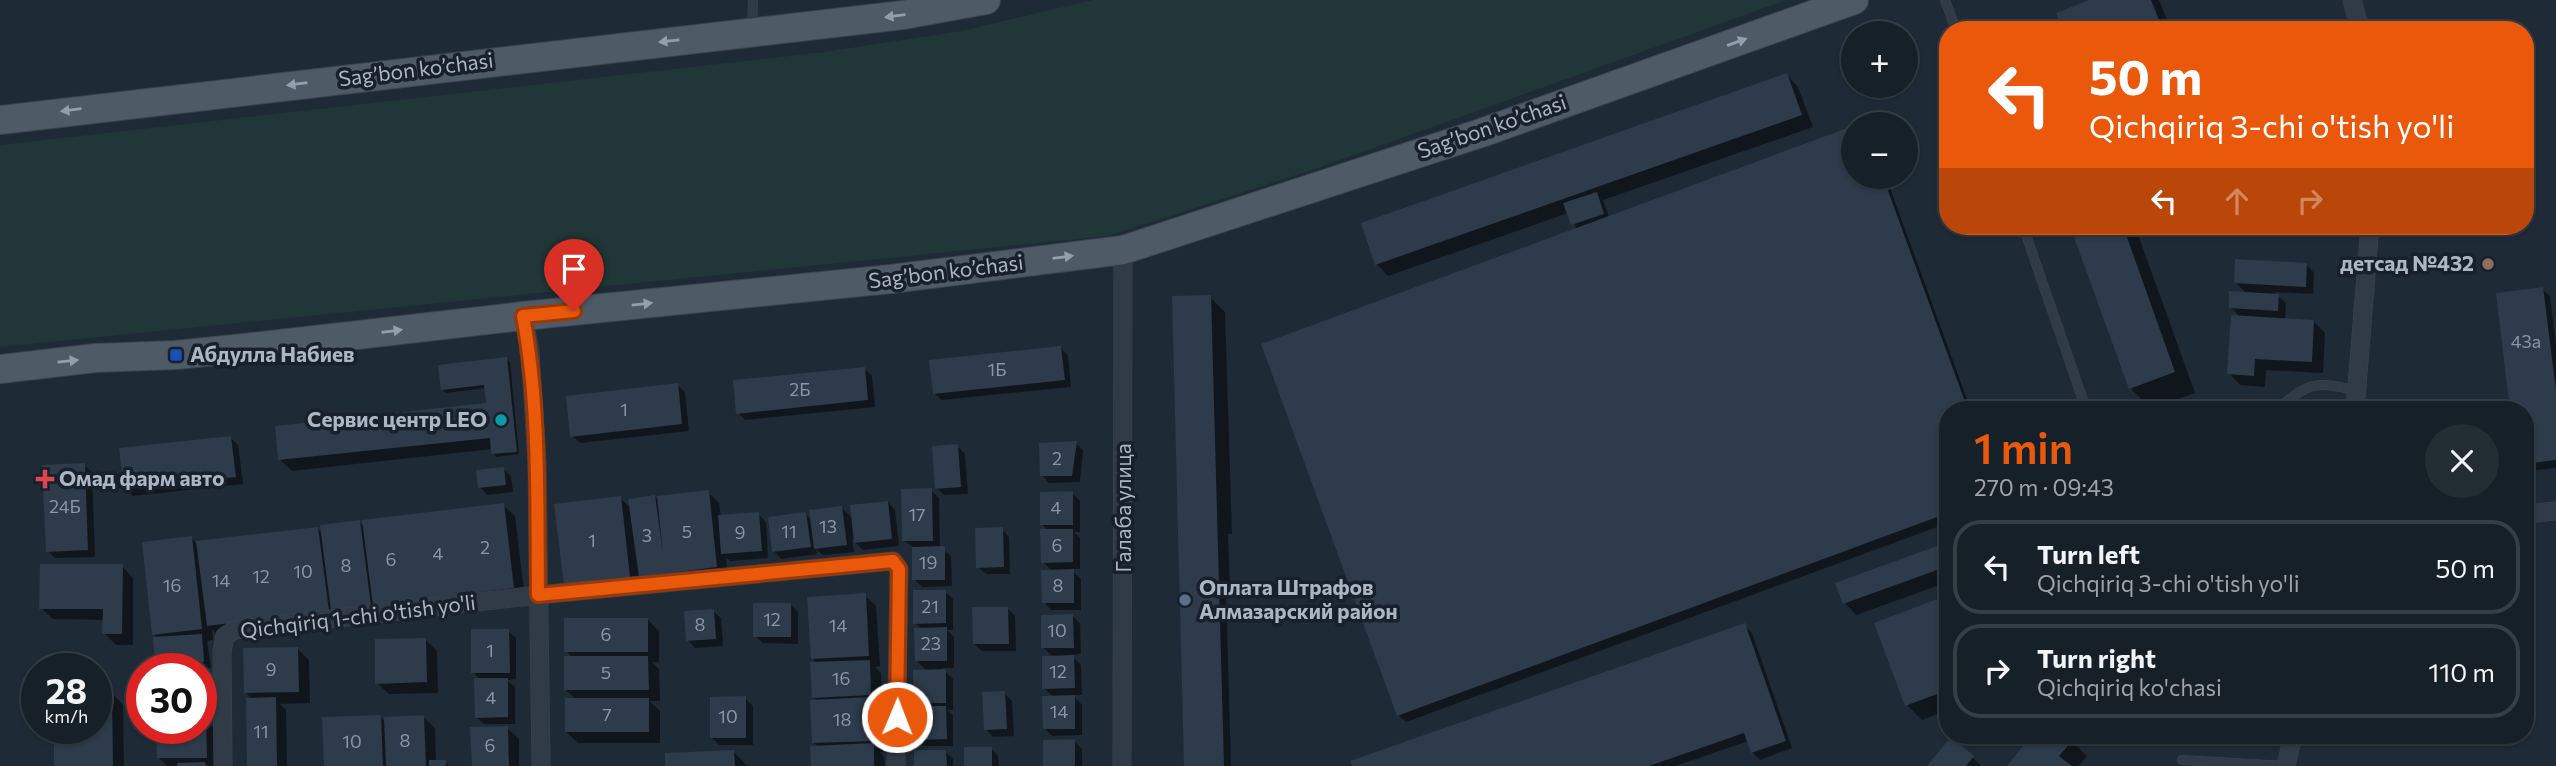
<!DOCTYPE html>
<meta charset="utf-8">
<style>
body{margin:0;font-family:Commissioner,sans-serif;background:#232d34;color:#f1f3f6;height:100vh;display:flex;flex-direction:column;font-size:26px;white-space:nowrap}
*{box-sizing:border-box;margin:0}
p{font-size:23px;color:#9ea3a8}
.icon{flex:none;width:38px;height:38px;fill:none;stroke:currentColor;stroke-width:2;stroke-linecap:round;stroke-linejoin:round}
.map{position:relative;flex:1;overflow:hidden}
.sheet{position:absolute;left:1939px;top:401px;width:595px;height:343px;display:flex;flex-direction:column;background:#162028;border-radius:28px;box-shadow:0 2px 5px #0004,0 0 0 2px #353e45}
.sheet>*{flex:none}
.hud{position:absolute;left:1939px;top:21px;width:595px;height:214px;border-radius:28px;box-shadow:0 2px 5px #0004,0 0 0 2px #353e45;background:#ea580c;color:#fff;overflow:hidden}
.controls{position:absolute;left:1841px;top:21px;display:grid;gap:14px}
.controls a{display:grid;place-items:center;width:77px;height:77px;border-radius:50%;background:#162028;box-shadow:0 2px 5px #0004,0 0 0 2px #353e45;font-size:35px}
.speed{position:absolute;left:21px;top:653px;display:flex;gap:14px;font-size:35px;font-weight:700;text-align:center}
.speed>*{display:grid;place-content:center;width:91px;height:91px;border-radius:50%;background:#162028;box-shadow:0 2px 5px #0004,0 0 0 2px #353e45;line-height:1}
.speed small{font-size:18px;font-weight:400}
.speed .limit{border:10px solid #d22;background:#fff;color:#111}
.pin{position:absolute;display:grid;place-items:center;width:60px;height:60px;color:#fff;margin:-72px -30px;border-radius:50% 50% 50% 0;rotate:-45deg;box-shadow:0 0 7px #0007}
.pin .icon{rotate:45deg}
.me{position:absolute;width:77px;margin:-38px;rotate:1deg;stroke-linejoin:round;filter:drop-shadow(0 0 5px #0008)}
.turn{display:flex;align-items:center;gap:24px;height:147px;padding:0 35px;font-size:32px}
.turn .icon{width:91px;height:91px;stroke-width:2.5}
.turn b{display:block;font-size:49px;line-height:60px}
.lanes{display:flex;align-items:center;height:66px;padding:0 35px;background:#0003;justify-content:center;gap:35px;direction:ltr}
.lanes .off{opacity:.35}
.round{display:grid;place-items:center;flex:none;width:74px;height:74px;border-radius:37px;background:#232d34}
.head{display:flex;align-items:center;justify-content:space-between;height:119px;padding:0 35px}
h1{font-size:42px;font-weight:600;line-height:52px;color:#ea580c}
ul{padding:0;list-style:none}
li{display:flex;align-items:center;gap:21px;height:94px;margin:0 14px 10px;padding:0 21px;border:4px solid #353e45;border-radius:28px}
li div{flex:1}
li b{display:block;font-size:26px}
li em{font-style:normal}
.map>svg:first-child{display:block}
.green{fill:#203637}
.shadow{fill:#0007}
.building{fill:#2d3b4b}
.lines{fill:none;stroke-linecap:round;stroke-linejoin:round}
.lane-casing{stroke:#3b4450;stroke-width:10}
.street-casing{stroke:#3b4450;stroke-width:19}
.primary-casing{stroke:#3b4450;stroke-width:30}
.lane{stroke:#313b47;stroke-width:9}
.street{stroke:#313b47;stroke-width:18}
.primary{stroke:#4f5a67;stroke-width:28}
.oneway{fill:#949fad}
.route-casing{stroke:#983908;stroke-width:18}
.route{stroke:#ea580c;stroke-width:12}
.education-dot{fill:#8d6e63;stroke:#17202b;stroke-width:2.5}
.transit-dot{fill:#1a4fb4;stroke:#17202b;stroke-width:2.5}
.culture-dot{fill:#0f9aa8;stroke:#17202b;stroke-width:2.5}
.health-dot{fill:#e0444e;stroke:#17202b;stroke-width:2.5}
.service-dot{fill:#5c6f8a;stroke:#17202b;stroke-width:2.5}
.labels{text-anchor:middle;stroke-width:7;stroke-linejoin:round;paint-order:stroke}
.number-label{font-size:18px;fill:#8a96a4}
.street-label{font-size:21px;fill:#abb6c4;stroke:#17202b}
.poi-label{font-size:21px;font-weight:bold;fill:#abb6c4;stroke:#17202b;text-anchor:start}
</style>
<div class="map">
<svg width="2556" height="766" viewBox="0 0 2556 766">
<rect width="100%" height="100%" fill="#1e2a36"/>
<path class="green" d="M1093,0h694l-472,169 -207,67 -1108,111v-202l824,-93 137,-21z"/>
<g class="shadow">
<path d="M2094,0h65l12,30h-106z"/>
<path d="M1787,75l11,12 15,40 -210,73 6,17 244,-89v49h33l85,233h-23v113l-542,199 -8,-7 179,-486 -9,-16 -180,63 -11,-12z"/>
<path d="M2072,226h63l60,167 -44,16 -21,-21z"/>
<path d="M2307,265l7,8 -1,21 -39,-2 12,11 -1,17 28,1 12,12 -2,40 -57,-3 -1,17 -25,-2 -11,-12 11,-56 -9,-10 16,-13 -11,-11z"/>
<path d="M2542,289l8,7 6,50v122l-29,3 -2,-61z"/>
<path d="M1210,297l15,15 7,222h-4l2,55h-4l5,177h-45z"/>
<path d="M1061,348l7,8 3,31 -129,13 -8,-7z"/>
<path d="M506,359l4,3 9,92 -23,3 -4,-8 -200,22 -12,-11 208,-55 -2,-17 -40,5 -3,-3z"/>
<path d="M864,368l8,8 3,31 -130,13 -7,-7z"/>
<path d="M677,385l8,7 4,39 -109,12 -8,-7z"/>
<path d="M231,438l7,7 5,39 -110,12 -7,-8z"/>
<path d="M1076,443l7,7 -3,32 -31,1 -7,-8z"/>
<path d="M957,446l8,8 3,40 -24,1 -7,-7z"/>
<path d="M84,465l8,7 3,85 -40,1 -7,-7z"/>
<path d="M503,469l8,7 2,16 -26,3 -7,-8z"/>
<path d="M931,490l8,8 1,50 11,8 1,30 -30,1 -8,-8v-31l-11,-8z"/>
<path d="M708,492l11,11 2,14 37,-3 8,8 2,36 -38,3 -4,-4 2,21 -151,18 43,-98 12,11 23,-12 5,5z"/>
<path d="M1072,493l8,8v31h-6l6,6v31h-9l10,10v31h-30l-7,-8 8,-31 -9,-9 5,-31 -6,-7z"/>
<path d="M888,502l7,8 4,36 -36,4 -11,-11 2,13 -31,3 -7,-6 1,5 -36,5 -7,-8 31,-37 7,6 30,-12 11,11z"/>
<path d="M503,505l12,11 10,83 -305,38 -8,-8 1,11 -6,1 4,27 -6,1 10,10 1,44 -6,1 7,6v36h-50l-8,-8 -1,-30h43v-60h-42l-2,-4 1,-26 -5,-4 39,-96 4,5 122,-14 5,5 36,-12 6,6z"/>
<path d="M1002,529l7,8 1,37h-24l-8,-7z"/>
<path d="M1948,544v38l-92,33 -11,-12 -7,-19z"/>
<path d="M122,566l11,12v67h-17l-12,-12v-13l-51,-1 -12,-11z"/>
<path d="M945,592l8,7v31h-6l7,7v31h-12l11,11v31h-6l6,5v31h-30l-7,-7 5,-31 -6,-5 12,-32 -11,-11 6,-31 -7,-6z"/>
<path d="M865,595l11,11 4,60 -5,1 6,6 1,33h-4l5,5 1,41h-4l4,5 1,9h-72l6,-19 -5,-4 4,-42 -5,-4 4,-34 -5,-5z"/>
<path d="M1948,597v113l-26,10 -15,-15z"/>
<path d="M790,604l8,8v32l-35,-1 -8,-7z"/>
<path d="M1008,609l7,7 1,35h-34l-8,-7z"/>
<path d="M713,611l8,7 2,28 -28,2 -7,-8z"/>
<path d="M1073,616l7,8 1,30 -10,1 10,10 1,30h-9l9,10v30l-30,1 -8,-8 9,-31 -9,-9 9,-31 -10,-10z"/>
<path d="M648,620l11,11v31h-7l7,7 1,32h-11l11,10v32h-82l-12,-11 10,-32 -10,-10 7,-32 -7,-7z"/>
<path d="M1744,625l8,8 40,115 -32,12 -8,-8 -4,-11 -72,25h-322z"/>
<path d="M508,631l8,7v41l-9,1 8,7v37h-31l-8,-7 5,-37 -8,-8z"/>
<path d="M426,640l11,11 1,42 -49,1 -12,-11z"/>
<path d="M297,648l12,12 1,43 -30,1 6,6 1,56h-38l3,-67 -7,-7z"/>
<path d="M112,693l11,12 1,61h-68v-38h40z"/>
<path d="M1004,693l8,8 2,35 -21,1 -7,-8z"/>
<path d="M745,698l8,8v39h-34l-7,-7z"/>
<path d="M380,717l6,5 37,-5 12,11 1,34h9l4,4h-123z"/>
<path d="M507,728l12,11v27h-45z"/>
<path d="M2035,735h30l22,21 -9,10h-69z"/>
<path d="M1951,740l22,18 8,8h-52z"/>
<path d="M1074,741l8,8v17h-37z"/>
<path d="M991,748l7,8 1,10h-33z"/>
<path d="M734,752l13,14h-80z"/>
<path d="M946,752l7,7v7h-37z"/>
</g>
<g class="building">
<path d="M2089,0h62l12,30h-100l-7,-17z"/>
<path d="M1787,73l15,42 -427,150 -14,-42z"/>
<path d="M1853,126v51h30l85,233h-20v103l-551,203 -136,-372z"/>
<path d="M1597,192l7,22 -33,11 -8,-22z"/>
<path d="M2070,226h53l52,146 -46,17z"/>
<path d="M2235,259l72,4 -1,24 -72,-4z"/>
<path d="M2543,287l13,103v70l-31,4v-54h-15l-14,-117z"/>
<path d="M2229,291l50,3 -1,17 -49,-3z"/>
<path d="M1211,295l13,471h-40l-12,-470z"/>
<path d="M2231,315l83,5 -2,42 -57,-3 -1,17 -27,-2z"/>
<path d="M1061,346l4,34 -132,14 -4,-34z"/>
<path d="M507,357l10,95 -26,2 -1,-16 -212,22 -3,-34 211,-23 -2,-18 -43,5 -3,-25z"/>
<path d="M865,367l3,33 -132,14 -3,-34z"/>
<path d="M678,383l4,41 -112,13 -4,-41z"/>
<path d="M231,436l5,41 -112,12 -5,-41z"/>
<path d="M1077,441l-5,35h-32l-1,-33z"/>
<path d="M958,444l3,43 -26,2 -3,-43z"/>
<path d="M85,463l3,87 -42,2 -4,-87z"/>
<path d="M504,467l2,18 -28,3 -2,-18z"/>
<path d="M932,488l1,53h-31l-1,-52z"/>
<path d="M709,490l8,77 -78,10 -11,-78 27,-4 8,59 -6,-58z"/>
<path d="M1073,491v34h-33v-33z"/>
<path d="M621,496l9,81 -66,8 -10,-81z"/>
<path d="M888,501l4,38 -38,4 -4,-38z"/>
<path d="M504,503l10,85 -141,18 -11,-86z"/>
<path d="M842,506l5,39 -33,4 -5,-39z"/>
<path d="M759,512l3,39 -41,3 -3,-39z"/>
<path d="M806,512l5,35 -39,5 -4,-35z"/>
<path d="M360,520l11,86 -40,5 -11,-86z"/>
<path d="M318,527l11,84 -122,15 -11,-85z"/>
<path d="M1003,527l1,40 -28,1 -1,-40z"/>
<path d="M1040,529h33v33l-32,1z"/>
<path d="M192,536l10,93 -50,6 -10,-93z"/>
<path d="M1948,542v24l-105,38 -8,-21z"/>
<path d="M945,546v34h-33v-33z"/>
<path d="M40,564h83l-1,70h-20l1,-25h-64z"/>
<path d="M1074,569v34h-32l-1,-33z"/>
<path d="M913,590h33v33l-33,1z"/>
<path d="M866,593l3,63 -58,3 -4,-62z"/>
<path d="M1948,595v95l-43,16 -31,-83z"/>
<rect x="753" y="603" width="38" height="34"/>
<path d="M972,607h36l1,37h-36z"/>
<path d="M714,609l2,30 -30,2 -2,-30z"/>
<path d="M1073,614l1,34h-33v-33z"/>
<rect x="564" y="618" width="84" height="34"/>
<path d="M1745,623l41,118 -35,12 -7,-20 -95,33h-297l-2,-5z"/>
<path d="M947,627v34h-32l-1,-33z"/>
<path d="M471,629h38l1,44h-39z"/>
<path d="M202,634l2,28 -49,2 -2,-27z"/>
<path d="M426,638l1,44 -52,2v-45z"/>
<path d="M298,647l1,45 -55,1 -1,-45z"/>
<path d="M1074,655l1,33 -33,1v-33z"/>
<path d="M564,656h84l1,34h-85z"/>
<path d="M870,660l1,35 -59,3 -2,-36z"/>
<path d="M204,665l1,48h-4v-45l-39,-2z"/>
<path d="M946,669v34h-33v-33z"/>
<path d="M474,678h34v39l-33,1z"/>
<path d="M96,691h16l1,75h-59v-38h42z"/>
<path d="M1005,691l2,38 -23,1 -2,-38z"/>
<path d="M1075,695v34h-32l-1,-33z"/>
<path d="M746,696v42h-36v-41z"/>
<path d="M276,697l1,69h-30l-1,-68z"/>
<path d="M872,697l2,44 -62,2 -2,-43z"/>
<rect x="565" y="698" width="84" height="34"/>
<path d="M914,706h32l1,33 -33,1z"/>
<path d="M381,715l2,51h-59l-2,-49z"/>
<path d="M424,715l2,51h-40l-2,-49z"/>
<path d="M201,717h5l1,41h-50l-1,-30h45z"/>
<path d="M508,726l1,40h-37l-2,-39z"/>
<path d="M2032,735h36l5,5 -14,16 13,10h-65z"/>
<path d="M1951,737l23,19 -8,10h-39z"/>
<path d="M1075,739v27h-32v-26z"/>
<path d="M874,743v23h-63l-1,-20z"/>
<rect x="964" y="747" width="28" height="19"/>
<path d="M734,750l1,16h-70v-13z"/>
<path d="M914,750h32l1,16h-33z"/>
<rect x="429" y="760" width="17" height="6"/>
<path d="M205,762l1,4h-29v-3z"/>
</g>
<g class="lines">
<g class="lane-casing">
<g id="lane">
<path d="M1945,0l11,30"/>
<path d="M752,30l1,-30"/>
<path d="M2030,30l8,-3"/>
<path d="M2023,226l62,180"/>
<path d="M2275,410c35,-27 38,-30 82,-19"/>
<path d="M2182,760l104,6"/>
</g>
</g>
<g class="street-casing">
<g id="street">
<path d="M2352,0l8,30"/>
<path d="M523,316l7,35 7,111 4,304"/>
<path d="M2355,410l15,-184"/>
<path d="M2525,514l31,-3"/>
<path d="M223,766l-1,-114 3,-16 9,-6 304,-35 355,-34 6,8 -3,197"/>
<path d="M1122,766l1,-516"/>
<path d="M2286,766l7,-31"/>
</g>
</g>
<g class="primary-casing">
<g id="primary">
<path d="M0,120l903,-105 83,-15"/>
<path d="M0,369l95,-11 81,-3 68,-7 279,-32 368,-37 232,-29 361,-118 370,-132"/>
</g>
</g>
<use href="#lane" class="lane"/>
<use href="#street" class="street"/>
<use href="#primary" class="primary"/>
</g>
<defs><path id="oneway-solid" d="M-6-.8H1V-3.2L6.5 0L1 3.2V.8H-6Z" transform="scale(1.75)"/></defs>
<g class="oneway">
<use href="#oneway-solid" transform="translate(895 16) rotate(173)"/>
<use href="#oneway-solid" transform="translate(669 41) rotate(174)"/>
<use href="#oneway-solid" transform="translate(1737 42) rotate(-20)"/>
<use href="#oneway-solid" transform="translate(297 84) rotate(173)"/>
<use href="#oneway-solid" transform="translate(71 110) rotate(173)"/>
<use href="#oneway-solid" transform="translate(1063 257) rotate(-7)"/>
<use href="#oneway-solid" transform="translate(642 304) rotate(-6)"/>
<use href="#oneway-solid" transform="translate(392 331) rotate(-7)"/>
<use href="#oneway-solid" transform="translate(68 361) rotate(-6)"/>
</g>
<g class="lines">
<g class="route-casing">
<path id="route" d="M574,311l-51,5c17,91 14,186 15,279l355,-34 6,8 -2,148"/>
</g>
<use href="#route" class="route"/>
</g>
<circle class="education-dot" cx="2488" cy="264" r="7"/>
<rect class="transit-dot" x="169" y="348" width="14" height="14" rx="3.5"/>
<circle class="culture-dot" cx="501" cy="420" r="7"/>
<path class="health-dot" d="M41.5 468.5h7v7h7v7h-7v7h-7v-7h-7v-7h7z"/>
<circle class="service-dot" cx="1185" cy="600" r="7"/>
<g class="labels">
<g class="number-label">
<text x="2526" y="348">43a</text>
<text x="997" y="376">1Б</text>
<text x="800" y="396">2Б</text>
<text x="624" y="416">1</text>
<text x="1057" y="465">2</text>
<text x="65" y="513">24Б</text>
<text x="1056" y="514">4</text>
<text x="917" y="521">17</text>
<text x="828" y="533">13</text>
<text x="687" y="538">5</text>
<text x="789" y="538">11</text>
<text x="740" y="539">9</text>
<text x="647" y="542">3</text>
<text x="592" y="547">1</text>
<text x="1057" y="552">6</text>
<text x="485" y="554">2</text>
<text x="438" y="560">4</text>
<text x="391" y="566">6</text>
<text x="928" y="569">19</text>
<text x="346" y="572">8</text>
<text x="303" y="578">10</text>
<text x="261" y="583">12</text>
<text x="221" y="587">14</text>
<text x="172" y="592">16</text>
<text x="1058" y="592">8</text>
<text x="930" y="613">21</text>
<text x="772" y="626">12</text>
<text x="700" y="631">8</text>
<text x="838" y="632">14</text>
<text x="1057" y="637">10</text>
<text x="606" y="641">6</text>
<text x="931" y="650">23</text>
<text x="490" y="657">1</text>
<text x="271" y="676">9</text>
<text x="1058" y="678">12</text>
<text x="606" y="679">5</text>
<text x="841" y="685">16</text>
<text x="491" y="704">4</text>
<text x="1059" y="718">14</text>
<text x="607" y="721">7</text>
<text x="728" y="723">10</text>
<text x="842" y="726">18</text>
<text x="261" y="738">11</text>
<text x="405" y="747">8</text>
<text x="352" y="748">10</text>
<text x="490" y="752">6</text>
</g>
<g class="street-label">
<text transform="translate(416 70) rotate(-7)" y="7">Sag’bon ko’chasi</text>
<text transform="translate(1492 127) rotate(-19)" y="7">Sag’bon ko’chasi</text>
<text transform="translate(946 272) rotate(-7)" y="7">Sag’bon ko’chasi</text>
<text transform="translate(1124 508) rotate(-90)" y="7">Галаба улица</text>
<text transform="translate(358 617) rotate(-7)" y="7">Qichqiriq 1-chi o'tish yo'li</text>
</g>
<g class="poi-label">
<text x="2474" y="271" text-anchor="end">детсад №432</text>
<text x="190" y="362">Абдулла Набиев</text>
<text x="487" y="427" text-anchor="end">Сервис центр LEO</text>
<text x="59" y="486">Омад фарм авто</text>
<text x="1199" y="595">Оплата Штрафов<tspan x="1199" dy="24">Aлмазарский район</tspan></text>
</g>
</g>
</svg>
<div class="controls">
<a>+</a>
<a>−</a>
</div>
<div class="speed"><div>28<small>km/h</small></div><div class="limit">30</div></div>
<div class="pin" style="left:574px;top:311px;background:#d93025"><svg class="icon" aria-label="arrive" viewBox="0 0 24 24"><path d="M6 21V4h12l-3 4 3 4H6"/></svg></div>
<svg class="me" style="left:897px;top:717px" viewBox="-20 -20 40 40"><circle r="17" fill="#ea580c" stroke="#fff" stroke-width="3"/><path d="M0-11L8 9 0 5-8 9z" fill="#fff"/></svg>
<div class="hud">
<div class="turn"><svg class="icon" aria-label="left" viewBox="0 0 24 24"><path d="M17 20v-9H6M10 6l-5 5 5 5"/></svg><div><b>50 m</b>Qichqiriq 3-chi o'tish yo'li</div></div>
<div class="lanes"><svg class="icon" aria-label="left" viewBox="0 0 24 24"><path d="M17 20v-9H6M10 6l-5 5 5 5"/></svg><svg class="icon off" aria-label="ahead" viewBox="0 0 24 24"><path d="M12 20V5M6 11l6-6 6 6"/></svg><svg class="icon off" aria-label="right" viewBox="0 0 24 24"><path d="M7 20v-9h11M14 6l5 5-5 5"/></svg></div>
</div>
<section class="sheet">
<div class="head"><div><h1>1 min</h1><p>270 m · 09:43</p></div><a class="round"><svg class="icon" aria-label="close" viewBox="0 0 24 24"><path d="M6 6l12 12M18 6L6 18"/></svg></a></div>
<ul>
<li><svg class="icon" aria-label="left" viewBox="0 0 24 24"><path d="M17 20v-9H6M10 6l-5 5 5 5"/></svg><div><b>Turn left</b><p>Qichqiriq 3-chi o'tish yo'li</p></div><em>50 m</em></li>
<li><svg class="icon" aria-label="right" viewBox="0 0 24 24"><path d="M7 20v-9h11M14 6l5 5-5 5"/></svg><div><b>Turn right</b><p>Qichqiriq ko'chasi</p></div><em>110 m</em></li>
</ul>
</section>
</div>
